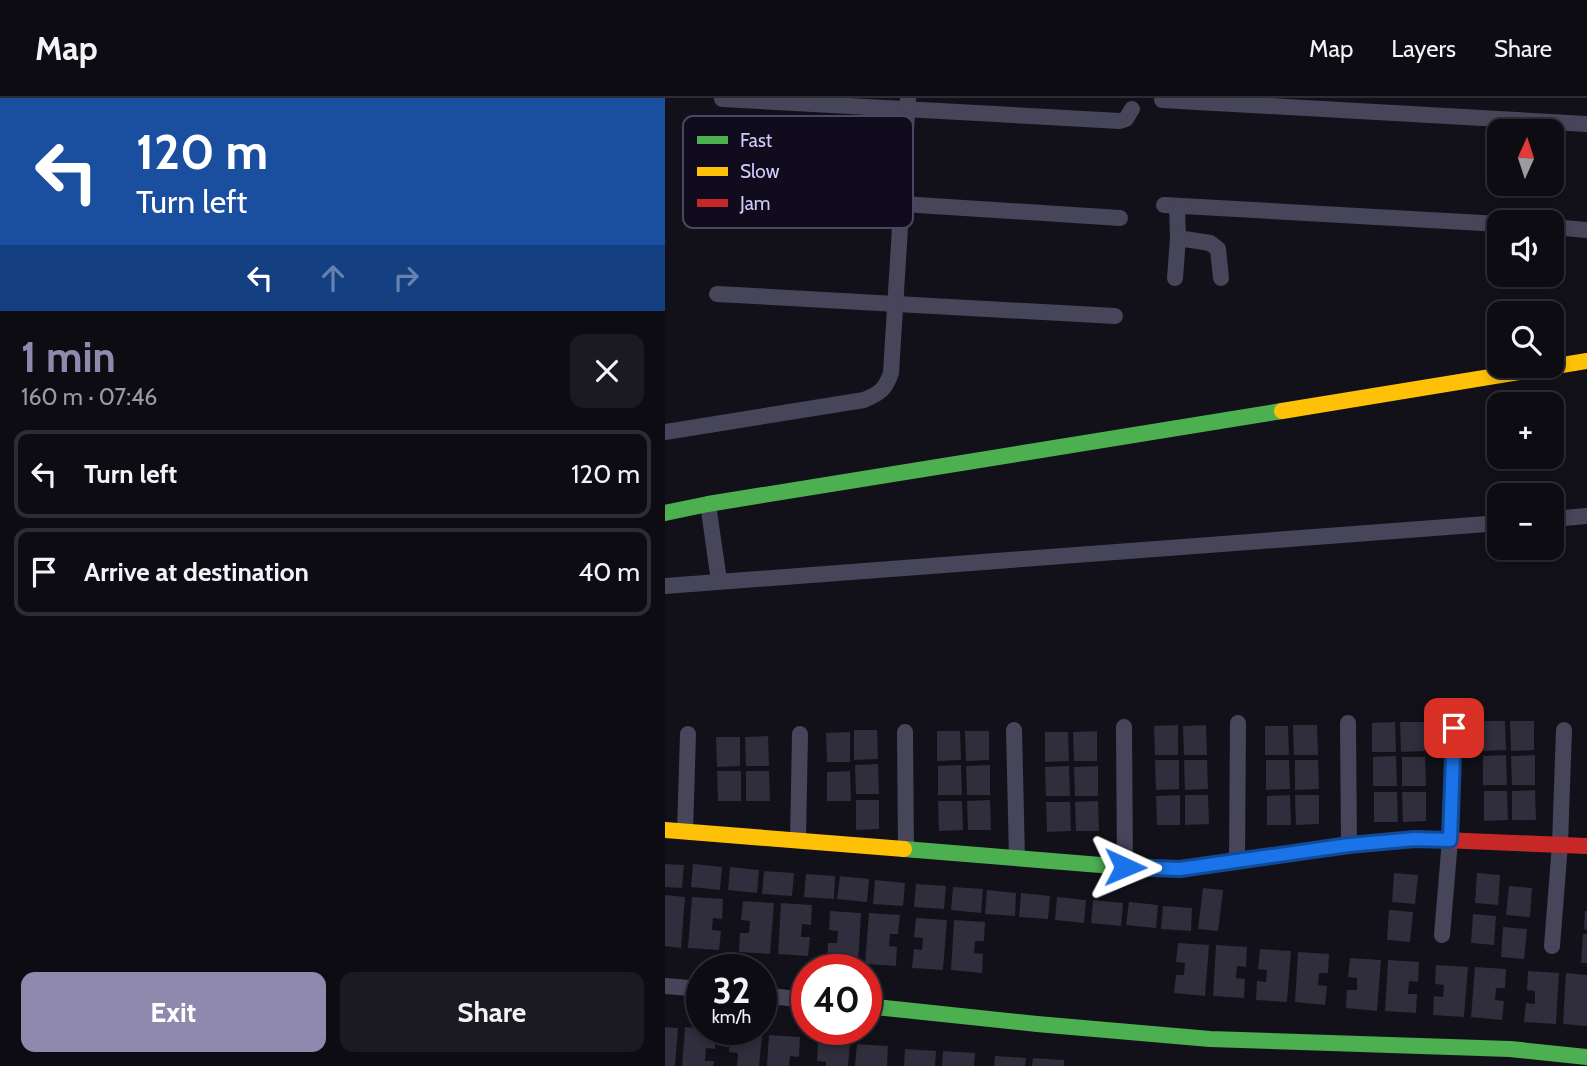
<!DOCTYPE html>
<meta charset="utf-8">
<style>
body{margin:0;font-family:Cabin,sans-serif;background:#1c1a21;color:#f1f3f6;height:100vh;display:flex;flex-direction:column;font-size:26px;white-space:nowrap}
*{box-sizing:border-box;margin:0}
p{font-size:23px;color:#9b9ba0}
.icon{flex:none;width:38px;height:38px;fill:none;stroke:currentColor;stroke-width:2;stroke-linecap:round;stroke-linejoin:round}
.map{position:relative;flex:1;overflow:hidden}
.panel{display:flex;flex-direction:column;background:#0e0c13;width:665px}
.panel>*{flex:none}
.guide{background:#1a4fa0;color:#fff;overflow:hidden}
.needle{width:46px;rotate:3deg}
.tools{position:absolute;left:822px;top:21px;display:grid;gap:14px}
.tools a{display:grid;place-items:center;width:77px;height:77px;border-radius:14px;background:#0e0c13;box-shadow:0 4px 10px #0003,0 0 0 2px #2e2c33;font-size:35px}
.speed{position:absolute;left:21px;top:856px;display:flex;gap:14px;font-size:35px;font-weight:700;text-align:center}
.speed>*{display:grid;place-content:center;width:91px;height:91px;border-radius:50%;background:#0e0c13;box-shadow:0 4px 10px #0003,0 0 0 2px #2e2c33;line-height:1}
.speed small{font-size:18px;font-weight:400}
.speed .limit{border:10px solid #d22;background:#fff;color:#111}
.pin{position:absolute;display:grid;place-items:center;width:60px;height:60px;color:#fff;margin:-30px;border-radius:14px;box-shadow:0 4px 10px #0006}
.me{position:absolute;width:77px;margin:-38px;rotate:91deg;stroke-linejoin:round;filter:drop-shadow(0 0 5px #0008)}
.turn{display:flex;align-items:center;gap:24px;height:147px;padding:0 21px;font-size:32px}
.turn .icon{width:91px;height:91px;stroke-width:2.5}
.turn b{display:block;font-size:49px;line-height:60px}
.lanes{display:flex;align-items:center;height:66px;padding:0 21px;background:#0003;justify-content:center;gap:35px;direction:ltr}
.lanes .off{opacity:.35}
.round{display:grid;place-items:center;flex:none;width:74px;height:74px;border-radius:14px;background:#1c1a21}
.headline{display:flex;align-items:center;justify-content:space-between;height:119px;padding:0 21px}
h1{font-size:42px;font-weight:800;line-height:52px;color:#8f89ad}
.primary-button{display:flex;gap:14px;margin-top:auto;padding:14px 21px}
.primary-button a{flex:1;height:80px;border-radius:14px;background:#8f89ad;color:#fff;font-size:28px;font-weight:800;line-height:80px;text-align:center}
.primary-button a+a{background:#1c1a21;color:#f1f3f6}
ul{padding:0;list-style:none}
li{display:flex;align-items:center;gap:21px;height:88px;margin:0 14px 10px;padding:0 7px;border:4px solid #2e2c33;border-radius:14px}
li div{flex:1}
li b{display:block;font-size:26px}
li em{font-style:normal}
header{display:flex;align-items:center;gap:42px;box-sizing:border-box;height:98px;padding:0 35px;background:#0e0c13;border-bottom:2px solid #2e2c33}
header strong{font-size:33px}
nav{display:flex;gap:38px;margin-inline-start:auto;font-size:24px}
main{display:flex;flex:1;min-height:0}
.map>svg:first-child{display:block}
.building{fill:#302d3c}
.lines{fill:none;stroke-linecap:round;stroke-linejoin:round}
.street{stroke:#47455a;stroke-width:16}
.fast{stroke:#4caf50;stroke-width:16}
.slow{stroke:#ffc107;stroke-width:16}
.jam{stroke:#c62828;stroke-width:16}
.route-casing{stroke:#114b97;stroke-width:18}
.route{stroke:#1a73e8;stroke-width:12}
.key{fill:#100c1d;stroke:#4a4560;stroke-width:2}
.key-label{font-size:19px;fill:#d2cafd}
</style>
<header>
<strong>Map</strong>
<nav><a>Map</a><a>Layers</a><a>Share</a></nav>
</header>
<main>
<section class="panel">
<div class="guide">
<div class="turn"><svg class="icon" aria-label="left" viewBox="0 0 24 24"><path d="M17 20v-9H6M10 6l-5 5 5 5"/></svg><div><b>120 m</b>Turn left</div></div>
<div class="lanes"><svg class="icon" aria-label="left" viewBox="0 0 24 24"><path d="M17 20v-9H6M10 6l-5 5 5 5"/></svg><svg class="icon off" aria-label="ahead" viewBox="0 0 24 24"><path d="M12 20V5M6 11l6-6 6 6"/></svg><svg class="icon off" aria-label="right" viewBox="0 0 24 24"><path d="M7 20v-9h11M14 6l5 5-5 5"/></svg></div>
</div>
<div class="headline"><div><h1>1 min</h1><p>160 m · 07:46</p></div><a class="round"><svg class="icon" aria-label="close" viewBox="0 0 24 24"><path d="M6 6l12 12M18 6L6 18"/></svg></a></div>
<ul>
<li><svg class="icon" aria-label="left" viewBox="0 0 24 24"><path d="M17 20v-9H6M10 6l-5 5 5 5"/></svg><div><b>Turn left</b></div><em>120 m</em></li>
<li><svg class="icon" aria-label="arrive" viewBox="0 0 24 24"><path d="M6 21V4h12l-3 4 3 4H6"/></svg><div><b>Arrive at destination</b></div><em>40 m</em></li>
</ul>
<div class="primary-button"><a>Exit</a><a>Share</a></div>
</section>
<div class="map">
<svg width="922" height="968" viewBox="0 0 922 968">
<rect width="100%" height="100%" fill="#121019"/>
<g class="building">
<path d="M817,623h23l1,29 -24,1z"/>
<path d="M845,623h24v29l-23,1z"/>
<path d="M730,624l1,30h-24v-29z"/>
<path d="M735,624h24l1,29 -24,1z"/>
<path d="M513,627v30h-23l-1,-29z"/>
<path d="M541,627l1,30h-23l-1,-29z"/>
<path d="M628,627h24l1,30h-24z"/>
<path d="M600,628h23l1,29h-24z"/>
<path d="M189,632h23l1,29 -24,1z"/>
<path d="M272,633h23l1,29 -24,1z"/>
<path d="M300,633h24v29l-23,1z"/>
<path d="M432,633v30h-23l-1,-29z"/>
<path d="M185,634v30h-23l-1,-29z"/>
<path d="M380,634h23l1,29 -24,1z"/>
<path d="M103,638l1,30h-23l-1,-29z"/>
<path d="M51,639h24v29l-23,1z"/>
<path d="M841,657l1,30h-24v-29z"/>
<path d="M870,657v30h-23l-1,-29z"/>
<path d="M731,658l1,30h-24v-29z"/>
<path d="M737,659h23l1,29h-24z"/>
<path d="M490,662h24v29l-23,1z"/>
<path d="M519,662h23l1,29 -23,1z"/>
<path d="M601,662h23l1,29 -24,1z"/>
<path d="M630,662h23l1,29 -24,1z"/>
<path d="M213,666l1,30h-23l-1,-29z"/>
<path d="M296,667l1,30h-24v-29z"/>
<path d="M325,667v30h-23l-1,-29z"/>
<path d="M404,668l1,30h-24l-1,-29z"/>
<path d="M433,668v30h-23l-1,-29z"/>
<path d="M52,673h24v30h-23z"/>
<path d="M81,673h23l1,30h-24z"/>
<path d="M185,673l1,30h-24v-29z"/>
<path d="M870,692l1,30h-24v-29z"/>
<path d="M819,693h23l1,29 -24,1z"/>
<path d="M709,694h23l1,30h-24z"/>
<path d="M737,694h24v29l-23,1z"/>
<path d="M515,697v30h-23l-1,-29z"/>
<path d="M520,697h23l1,29 -24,1z"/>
<path d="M625,697l1,30h-24v-29z"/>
<path d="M630,697h24v29l-23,1z"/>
<path d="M191,702h23v29l-23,1z"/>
<path d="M325,702l1,30h-23l-1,-29z"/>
<path d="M273,703h24l1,29 -24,1z"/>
<path d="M433,703l1,30h-23l-1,-29z"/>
<path d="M381,704h24l1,29 -24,1z"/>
<path d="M0,766l19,1 -2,23 -17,-1z"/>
<path d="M28,766l29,3 -2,23 -29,-3z"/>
<path d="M65,769l29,3 -2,23 -29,-3z"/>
<path d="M99,773l30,2 -2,23 -30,-2z"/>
<path d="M729,775l24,2 -3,29 -23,-2z"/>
<path d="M812,775l23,2 -2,30 -23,-2z"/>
<path d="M141,776l29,2 -1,23 -30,-2z"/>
<path d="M175,778l29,3 -2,23 -30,-3z"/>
<path d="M210,782l30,3 -2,23 -30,-2z"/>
<path d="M251,786l30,2 -2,23 -30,-2z"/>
<path d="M844,788l23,2 -2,29 -24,-2z"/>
<path d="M288,789l30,2 -2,24 -30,-3z"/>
<path d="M538,790l20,2 -5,41 -20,-2z"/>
<path d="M322,792l29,3 -1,23 -30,-2z"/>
<path d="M356,795l29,3 -2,23 -29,-2z"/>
<path d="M0,797l20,2 -4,51 -16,-2z"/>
<path d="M27,799l31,2 -1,20 -9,-1 -1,12 9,1 -2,19 -31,-2z"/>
<path d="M392,799l29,3 -2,23 -29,-3z"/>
<path d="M428,802l30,3 -2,23 -30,-3z"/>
<path d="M78,803l31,2 -4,51 -31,-2 1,-19h9l1,-12 -9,-1z"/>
<path d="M464,804l29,3 -2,23 -30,-3z"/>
<path d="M116,805l31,2 -1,20 -9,-1 -1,13h9l-2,19 -30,-2z"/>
<path d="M498,808l29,2 -1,23 -30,-2z"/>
<path d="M724,812l24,2 -3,30 -23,-2z"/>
<path d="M165,813l31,2 -3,50 -31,-2 1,-18h9l1,-12 -9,-1z"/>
<path d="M920,813h2v19l-3,-1z"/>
<path d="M204,815l31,2 -2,19h-8l-1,12 8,1 -1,19 -31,-2z"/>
<path d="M808,816l23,2 -2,29 -23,-2z"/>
<path d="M251,820l31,2 -4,50 -31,-2 2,-19 8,1 1,-12 -9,-1z"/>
<path d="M289,822l31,2 -1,19h-9l-1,12 9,1 -1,19 -31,-3z"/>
<path d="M838,829l24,2 -3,30 -23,-2z"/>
<path d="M918,836h4v29h-6z"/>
<path d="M513,845l31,2 -4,51 -31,-3 2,-18h8l1,-12 -9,-1z"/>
<path d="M551,847l31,2 -1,20 -9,-1 -1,12 9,1 -1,19 -31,-2z"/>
<path d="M595,851l31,2 -4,51 -31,-2 1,-19 9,1 1,-12 -9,-1z"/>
<path d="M633,854l31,2 -1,19h-9l-1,12 9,1 -2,19 -30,-3z"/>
<path d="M685,860l31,2 -4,51 -31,-3 1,-18h10v-12l-9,-1z"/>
<path d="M723,862l31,2 -1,20 -9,-1 -1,13h9l-1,19 -31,-2z"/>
<path d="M771,867l32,2 -4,50 -31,-2 1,-19 9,1 1,-12 -9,-1z"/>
<path d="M810,869l31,2 -1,19h-9l-1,12 9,1 -2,19 -31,-3z"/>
<path d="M863,873l31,2 -3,51 -32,-2 2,-19 9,1v-13l-8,-1z"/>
<path d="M901,875l21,2v51l-24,-2z"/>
<path d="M0,929l13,1 -3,38h-10z"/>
<path d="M20,929l31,3 -1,19 -9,-1 -1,13h9l-1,5h-31z"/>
<path d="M65,935l32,2 -3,31h-22l1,-13 -9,-1z"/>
<path d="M104,937l31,2 -1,20 -9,-1 -1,10h-22z"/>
<path d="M153,944l32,2 -2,22h-22v-4l-9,-1z"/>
<path d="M192,946l31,2 -1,20h-32z"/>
<path d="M240,951l31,2 -1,15h-31z"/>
<path d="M278,953l32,2 -1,13h-32z"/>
<path d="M330,958l31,2 -1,8h-31z"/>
<path d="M368,960l31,2v6h-32z"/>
</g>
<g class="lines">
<g class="street">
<path d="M57,1l398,22 6,-2 6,-10"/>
<path d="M497,2l425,24"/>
<path d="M52,98l185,8 218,14"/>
<path d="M499,107l336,19"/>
<path d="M512,108l1,32 32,5 8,6 3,29"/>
<path d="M887,129l35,3"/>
<path d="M510,180l3,-40"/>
<path d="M52,196l398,22"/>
<path d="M0,334l199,-32c16,-7 21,-10 27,-27l17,-275"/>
<path d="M43,406l11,77"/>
<path d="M887,421l35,-3"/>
<path d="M0,488l835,-63"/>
<path d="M683,625l1,122"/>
<path d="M459,629l1,140"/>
<path d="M349,632l3,128"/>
<path d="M240,634l1,117"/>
<path d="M20,733l3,-97"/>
<path d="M133,742l2,-106"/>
<path d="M572,762l1,-137"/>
<path d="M777,837l8,-95 4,-112"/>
<path d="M887,848l8,-102 4,-114"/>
<path d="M0,888l37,3"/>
<path d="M96,897l46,5"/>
</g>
<g class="fast">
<path d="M0,415l43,-9 574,-93"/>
<path d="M239,751l221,18 55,2 169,-24 66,-6 28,1"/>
<path d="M201,908l171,18 173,15 300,10 77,8"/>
</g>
<g class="slow">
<path d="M617,313l305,-50"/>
<path d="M0,732l239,19"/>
</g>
<path class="jam" d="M778,742l144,6"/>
</g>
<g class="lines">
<g class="route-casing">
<path id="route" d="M460,769l55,2 169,-24 66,-6 35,1 4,-112"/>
</g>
<use href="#route" class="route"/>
</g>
<rect x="18" y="18" width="230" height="112" rx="10" class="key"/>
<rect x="32" y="38" width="31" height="8" fill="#4caf50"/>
<rect x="32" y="69" width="31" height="9" fill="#ffc107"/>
<rect x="32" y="101" width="31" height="8" fill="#c62828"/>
<g class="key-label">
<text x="75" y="49">Fast</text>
<text x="75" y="80">Slow</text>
<text x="75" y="112">Jam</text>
</g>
</svg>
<div class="tools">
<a><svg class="needle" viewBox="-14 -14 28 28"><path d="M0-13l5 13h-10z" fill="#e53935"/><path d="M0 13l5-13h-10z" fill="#9b9ba0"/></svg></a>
<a><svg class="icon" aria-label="sound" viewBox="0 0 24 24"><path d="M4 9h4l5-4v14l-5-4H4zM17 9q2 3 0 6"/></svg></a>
<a><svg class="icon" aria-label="search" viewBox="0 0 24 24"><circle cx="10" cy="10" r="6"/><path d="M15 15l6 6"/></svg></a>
<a>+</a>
<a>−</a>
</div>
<div class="speed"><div>32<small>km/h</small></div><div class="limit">40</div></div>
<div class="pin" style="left:789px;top:630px;background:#d93025"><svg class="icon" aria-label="arrive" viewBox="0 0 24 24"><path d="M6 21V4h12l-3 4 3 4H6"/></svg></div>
<svg class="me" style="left:460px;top:769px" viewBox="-20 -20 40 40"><path d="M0-17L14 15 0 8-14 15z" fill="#1a73e8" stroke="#fff" stroke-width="4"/></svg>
</div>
</main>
